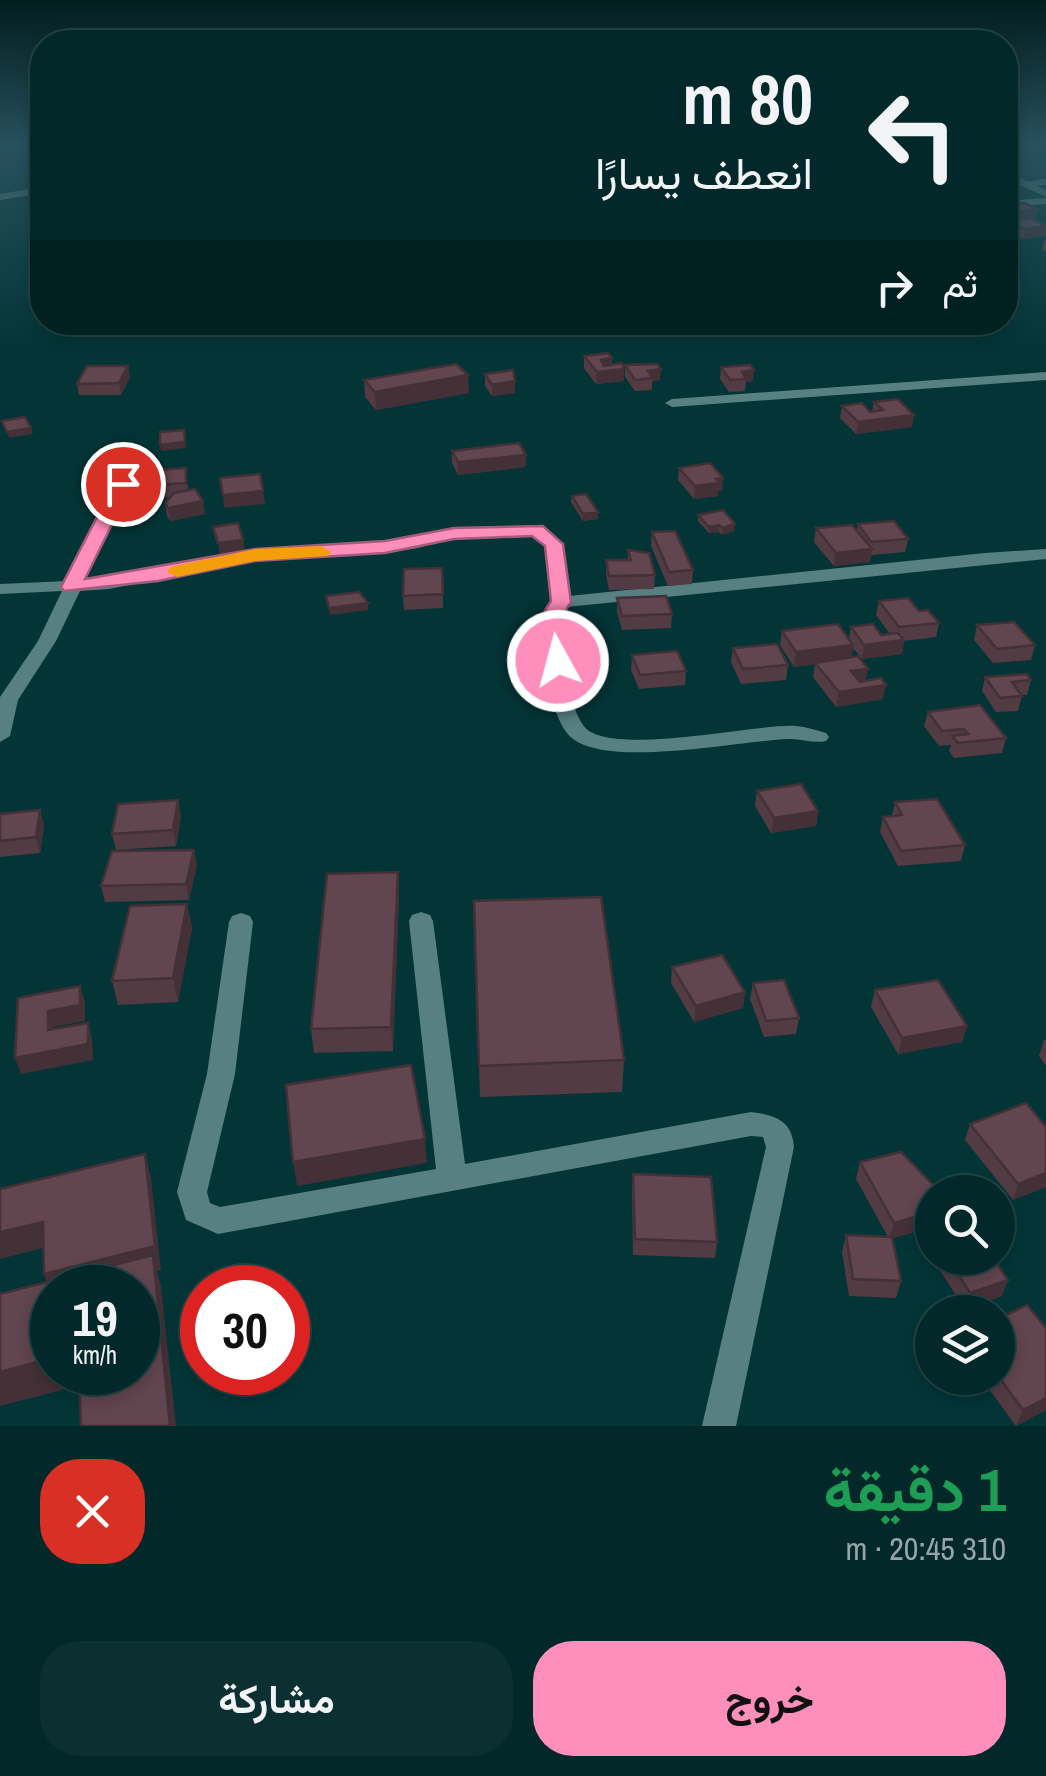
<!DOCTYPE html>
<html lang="ar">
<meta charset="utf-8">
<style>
body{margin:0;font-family:"Archivo Narrow",Vazirmatn,sans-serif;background:#0c3031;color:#f1f3f6;direction:rtl;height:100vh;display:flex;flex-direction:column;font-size:38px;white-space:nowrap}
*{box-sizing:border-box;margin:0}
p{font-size:32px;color:#96a6a8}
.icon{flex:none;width:55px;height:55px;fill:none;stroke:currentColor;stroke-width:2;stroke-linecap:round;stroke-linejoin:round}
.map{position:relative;height:1426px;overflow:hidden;direction:ltr}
.details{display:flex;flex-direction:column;background:#022829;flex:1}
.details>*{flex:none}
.top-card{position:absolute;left:30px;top:30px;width:988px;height:305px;border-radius:40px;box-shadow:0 5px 15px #0003,0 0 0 2px #234446;direction:rtl;background:#022829;color:#f1f3f6;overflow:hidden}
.tools{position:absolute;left:915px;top:1175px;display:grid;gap:20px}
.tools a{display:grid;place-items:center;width:100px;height:100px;border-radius:50%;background:#022829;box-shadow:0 5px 15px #0003,0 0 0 2px #234446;font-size:50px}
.speed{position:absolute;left:30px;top:1265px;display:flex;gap:20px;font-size:50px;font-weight:700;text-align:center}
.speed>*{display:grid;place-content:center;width:130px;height:130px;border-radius:50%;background:#022829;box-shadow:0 5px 15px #0003,0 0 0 2px #234446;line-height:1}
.speed small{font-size:25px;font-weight:400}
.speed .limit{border:15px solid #d22;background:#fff;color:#111}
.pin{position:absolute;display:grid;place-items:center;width:85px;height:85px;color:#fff;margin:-42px;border:5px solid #fff;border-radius:50%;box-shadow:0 2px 10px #0007}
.me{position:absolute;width:110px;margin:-55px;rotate:353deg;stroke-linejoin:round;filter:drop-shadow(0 0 8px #0008)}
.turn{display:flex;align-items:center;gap:35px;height:210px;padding:0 40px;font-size:45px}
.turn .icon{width:130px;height:130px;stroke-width:2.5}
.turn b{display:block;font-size:70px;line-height:85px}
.then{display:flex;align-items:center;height:95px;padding:0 40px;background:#0003;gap:20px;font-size:38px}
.round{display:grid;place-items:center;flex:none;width:105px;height:105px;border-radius:40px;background:#0c3031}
.overview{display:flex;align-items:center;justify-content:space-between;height:170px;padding:0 40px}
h1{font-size:60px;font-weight:700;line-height:75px;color:#1e9e55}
.action{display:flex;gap:20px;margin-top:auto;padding:20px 40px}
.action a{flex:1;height:115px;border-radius:40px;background:#fe8ebc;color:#111;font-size:40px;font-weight:700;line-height:115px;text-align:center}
.action a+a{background:#0c3031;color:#f1f3f6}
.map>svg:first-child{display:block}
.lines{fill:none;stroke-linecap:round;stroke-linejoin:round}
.minor{fill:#578082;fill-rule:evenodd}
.tertiary{fill:#578082;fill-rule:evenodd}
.wall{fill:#533b44}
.shaded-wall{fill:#443037}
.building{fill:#61454f;stroke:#443037;stroke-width:2.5}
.route{fill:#fe8ebc;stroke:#a55c7a;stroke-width:2.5}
.slow{fill:#f59e0b}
</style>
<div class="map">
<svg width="1046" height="1426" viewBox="0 0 1046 1426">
<rect width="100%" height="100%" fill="#033537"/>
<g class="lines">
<g class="minor">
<path d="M1046,179v6l-23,1 -5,-3z"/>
<path d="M42,187v6l-42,7v-6z"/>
<path d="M1046,198v6l-41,3v-6z"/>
<path d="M1046,372v8l-374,27 -7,-4 7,-4z"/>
<path d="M123,479l8,5 -46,96 24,-1 146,-29 102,-5 56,-6 41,-10 83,-4 25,18 7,53 416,-43 61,-4v10l-480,48 -6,8 -1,12c6,30 7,72 24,98 22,34 173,-2 213,1 10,1 20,4 30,7l3,4 -3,4c-13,3 -25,-3 -38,-2 -49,2 -176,29 -215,0 -19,-15 -22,-50 -25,-72 -4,-24 -13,-46 4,-66l-6,-56 -13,-10 -79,4 -41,10 -56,6 -102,5 -146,29 -29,2 -24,50 -38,59 -8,36 -10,6v-45l38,-56 24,-50 -62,3v-10l68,-3 47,-97z"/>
<path d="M421,912l9,3 3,6 32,243 286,-52c24,3 41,8 43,35l-58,279h-34l64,-279 -3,-10 -12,-1 -533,98 -32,-14 -9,-28 30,-118 22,-152 3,-6 9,-3 9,3 3,6 -18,152 -28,118 3,11 10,4 216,-38 -27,-248 3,-6z"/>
</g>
<path class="tertiary" d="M1005,171l41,19v7l-41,-19z"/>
</g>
<g class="wall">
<path d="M1008,204l29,5 -2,10h-4l15,6v11l-23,3 -17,-9 2,-9 10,-1 -11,-6z"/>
<path d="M1044,240h2v12l-4,-2z"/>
<path d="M584,356l28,2 -1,7 13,16 -28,3 -12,-16z"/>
<path d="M625,365l35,15 -8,2v8l-17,1 -10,-14z"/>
<path d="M128,366l2,11 -9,18h-42l-2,-11z"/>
<path d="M721,367l32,14 -7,1 -1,9 -16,1 -9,-13z"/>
<path d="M485,374l30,19 -23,3 -7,-10z"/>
<path d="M364,380l105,13 -93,17 -11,-13z"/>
<path d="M874,402l38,25 -56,7 -16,-16 2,-12 30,5z"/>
<path d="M452,451l74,4v12l-68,8 -6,-12z"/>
<path d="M186,468l2,22 17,24 -35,7 -3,-5 -2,-13 5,-6 -9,1 -3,-13z"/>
<path d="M679,468l43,23h-4v5l-24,3 -16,-19z"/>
<path d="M572,496l26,23 -15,2 -12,-19z"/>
<path d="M698,515l36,16 -12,4 -3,-3 -10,1 -11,-12z"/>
<path d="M858,524l50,15 -3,13 -34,3 -1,7 -36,4 -20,-24 2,-14 41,3z"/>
<path d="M652,532l41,38 -1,14 -24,2 -17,-40z"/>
<path d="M628,550l27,25 -1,14 -45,1 -3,-16v-14h22z"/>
<path d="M442,568l1,40 -39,2 -1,-14z"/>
<path d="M617,598l55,16 -1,14 -49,2 -5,-18z"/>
<path d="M879,601l40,10 20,12 -3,14 -32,4 -2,13 -40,5 -9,-11 -2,9 15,24 17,18 -47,8 -23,-30 2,-13 -21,3 -14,-22 2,-14 67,8 2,-12 30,8 9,-1 -14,-19z"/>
<path d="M977,625l58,20 -4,15 -38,3 -19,-23z"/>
<path d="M733,648l55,17 -2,15 -45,4 -10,-22z"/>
<path d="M632,655l54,16 -1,14 -46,4 -8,-19z"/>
<path d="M985,677l46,3 -4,15h-5l-4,16 -22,1 -14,-21z"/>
<path d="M928,712l78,26 -4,15 -48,5 -5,-7 2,-6 -12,1 -15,-20z"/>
<path d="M757,791l61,20 -2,15 -45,7 -16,-27z"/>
<path d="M178,800l3,16 -5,30 -60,4 -4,-16z"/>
<path d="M895,802l70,43 -4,16 -63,5 -18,-34 3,-15 9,-1z"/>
<path d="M0,814l44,11 -4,28 -40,4z"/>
<path d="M197,865l-8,35 -84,2 -4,-16z"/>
<path d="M398,872l1,23 -6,156 -79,2 -3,-24z"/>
<path d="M474,901l150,159 -2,32 -142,5z"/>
<path d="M187,904l5,24 -14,74 -60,3 -6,-24z"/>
<path d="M672,967l73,25 -2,16 -49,14 -23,-39z"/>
<path d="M753,983l46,35 -3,16 -32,3 -14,-38z"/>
<path d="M875,990l92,36 -5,16 -64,12 -27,-47z"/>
<path d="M1044,1040h2v26l-7,-10z"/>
<path d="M970,1124l76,3v60l-33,13 -48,-60z"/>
<path d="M860,1162l72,30v36l-40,10 9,43 -5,17 -47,-2 -7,-44 4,-17 42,2 -32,-58z"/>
<path d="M633,1174l84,68 -2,16 -82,-3 -1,-64z"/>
<path d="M932,1232v26l-5,-9z"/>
<path d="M932,1258h61l9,38 -37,13z"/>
<path d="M998,1319l48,9v82l-30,16 -35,-48h17z"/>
</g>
<g class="shaded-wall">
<path d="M1037,209l-2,10 -16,1 2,-9z"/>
<path d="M1046,226v10l-23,3 2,-10z"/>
<path d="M612,358l-1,12 -10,1v-11z"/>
<path d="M128,366l2,11 -9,18 -2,-12z"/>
<path d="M624,369v12l-28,3 1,-12z"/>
<path d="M661,369l-1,11 -8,2v-4l-4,-7z"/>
<path d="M754,370l-1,11 -7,1v-3l-4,-7z"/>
<path d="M468,375l1,18 -93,17 -1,-18z"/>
<path d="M515,381v12l-23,3v-11z"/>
<path d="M914,415l-2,12 -56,7 2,-12z"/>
<path d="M31,428l2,6 -24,4 -2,-6z"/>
<path d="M185,442l1,6 -25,3 -1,-6z"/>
<path d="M526,455v12l-68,8v-13z"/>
<path d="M723,478l-1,13h-4v5l-24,3 1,-13z"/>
<path d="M263,491l2,13 -41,4 -1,-13z"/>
<path d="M203,501l2,13 -35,7 -2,-13z"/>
<path d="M598,512v7l-15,2v-7z"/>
<path d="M735,524l-1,7 -12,4 1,-7z"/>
<path d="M719,525v7l-10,1v-6z"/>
<path d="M243,540l2,13 -25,4 -2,-14z"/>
<path d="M872,549l-2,13 -36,4 2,-13z"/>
<path d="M368,603v7l-38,5 -1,-7z"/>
<path d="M904,640l-2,14 -40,5 2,-14z"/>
<path d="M853,645l-2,15 -57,7 2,-15z"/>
<path d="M868,669l-3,14 -16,3 2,-15z"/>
<path d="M886,685l-3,14 -47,8 3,-15z"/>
<path d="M178,800l3,16 -5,30 -3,-16z"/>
<path d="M40,810l4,15 -4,28 -4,-16z"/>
<path d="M818,811l-2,15 -45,7 3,-15z"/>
<path d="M194,850l3,15 -8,35 -3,-16z"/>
<path d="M398,872l1,23 -6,156 -2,-24z"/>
<path d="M187,904l5,24 -14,74 -5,-24z"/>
<path d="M80,986l5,16v19l-32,6v19l-5,-16v-19z"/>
<path d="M745,992l-2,16 -49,14 2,-16z"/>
<path d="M88,1023l4,16 1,21 -72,14 -6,-16z"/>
<path d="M967,1026l-5,16 -64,12 4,-16z"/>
<path d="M425,1139l2,24 -130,23 -4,-24z"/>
<path d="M145,1154l6,24 10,92 -4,1 4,16 15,139h-6l-118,-129 -8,-23z"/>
<path d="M1046,1173v14l-33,13 5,-16z"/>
<path d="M932,1212v16l-43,11 5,-16z"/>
<path d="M43,1222l8,24 -51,13v-27z"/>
<path d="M1008,1280l-6,16 -37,13 5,-16z"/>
<path d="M52,1358v14h33l4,11 -89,23v-34z"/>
<path d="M1046,1398v12l-30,16 7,-16z"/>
</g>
<g class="building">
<path d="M1024,203l13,6 -16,2 -13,-7z"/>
<path d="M1029,218l17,7v1l-21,3 -17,-8z"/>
<path d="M608,353l4,5 -11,2 3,6 18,-3 2,6 -27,3 -13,-16z"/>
<path d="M456,364l12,11 -93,17 -11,-12z"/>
<path d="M657,364l4,5 -13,2 4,7 -17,2 -10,-15z"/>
<path d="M750,365l4,5 -12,2 4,7 -16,1 -9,-13z"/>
<path d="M87,366h41l-9,17 -42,1z"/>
<path d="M513,370l2,11 -23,4 -7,-11z"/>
<path d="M898,399l16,16 -56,7 -16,-16 20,-3 8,9 13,-2 -9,-8z"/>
<path d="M25,417l6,11 -24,4 -5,-11z"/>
<path d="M184,430l1,12 -25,3v-13z"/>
<path d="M519,443l7,12 -68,7 -6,-11z"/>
<path d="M710,463l13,15 -7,1 3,4 -24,3 -16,-18z"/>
<path d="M186,468v15l-28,2 1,-15z"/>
<path d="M260,474l3,17 -40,4 -3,-17z"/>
<path d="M195,489l8,12 -35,7 -3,-5 9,-10z"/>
<path d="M586,494l12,18 -15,2 -11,-18z"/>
<path d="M723,510l12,14 -12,4 -4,-3 -10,2 -11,-12z"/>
<path d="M894,521l14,18 -37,3 -13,-18z"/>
<path d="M238,523l5,17 -25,3 -5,-16z"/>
<path d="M852,525l20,24 -36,4 -20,-25z"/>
<path d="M675,531l18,39 -24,2 -17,-40z"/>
<path d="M628,550l21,3 6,22 -46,1 -3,-16h25z"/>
<path d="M442,568l1,26 -40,2 1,-27z"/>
<path d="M359,592l9,11 -39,5 -3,-12z"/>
<path d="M666,596l6,18 -50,2 -5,-18z"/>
<path d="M908,598l11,13 9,-1 11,13 -40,4 -20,-26z"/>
<path d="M1014,622l21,23 -38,4 -20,-24z"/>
<path d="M838,624l15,21 -57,7 -14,-21z"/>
<path d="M873,624l8,11 17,-2 6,7 -40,5 -13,-18z"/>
<path d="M777,644l11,21 -45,4 -10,-21z"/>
<path d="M677,651l9,20 -46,4 -8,-20z"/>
<path d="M858,656l10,13 -17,2 9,11 21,-4 5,7 -47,7 -24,-29z"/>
<path d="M1027,674l4,6 -19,2 10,14 -22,2 -15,-21z"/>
<path d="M980,705l26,33 -48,5 -6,-7 16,-2 -4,-5 -22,2 -14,-19z"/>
<path d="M801,784l17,27 -44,7 -17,-27z"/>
<path d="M937,799l28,46 -64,6 -18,-34 19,-2 -7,-13z"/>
<path d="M178,800l-5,30 -61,4 6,-30z"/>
<path d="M40,810l-4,27 -36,4v-27z"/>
<path d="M194,850l-8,34 -85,2 11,-35z"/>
<path d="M398,872l-7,155 -80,2 16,-155z"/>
<path d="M601,897l23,163 -145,6 -5,-165z"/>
<path d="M187,904l-14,74 -61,3 18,-75z"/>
<path d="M722,955l23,37 -49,14 -24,-39z"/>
<path d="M784,980l15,38 -33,3 -13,-38z"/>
<path d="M938,980l29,46 -65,12 -27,-48z"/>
<path d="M80,986v19l-32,6v19l40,-7v21l-73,14 3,-60z"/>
<path d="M411,1065l14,74 -132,23 -7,-77z"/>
<path d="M1026,1103l20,24v46l-28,11 -48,-60z"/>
<path d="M901,1152l39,40h-8v20l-38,11 -34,-61z"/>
<path d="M145,1154l10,92 -111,28 -1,-52 -43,10v-43z"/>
<path d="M633,1174l78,3 6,65 -82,-3z"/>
<path d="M846,1235l46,2 9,44 -48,-2z"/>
<path d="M153,1255l17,171h-89l-2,-54h59v-84h-86v70l-52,14v-78z"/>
<path d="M948,1258h45l15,22 -38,13z"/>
<path d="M1027,1305l19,23v70l-23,12 -25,-34v-57z"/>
</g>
<linearGradient id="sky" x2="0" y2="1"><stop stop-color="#021d1e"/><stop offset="0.42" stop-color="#28515e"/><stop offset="1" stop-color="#28515e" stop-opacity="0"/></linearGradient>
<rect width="1046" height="345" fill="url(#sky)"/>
<path class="route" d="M123,478l9,6 -47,95 170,-30 130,-8 69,-13 89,-2 20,18 8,58c-15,20 -8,36 -2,59l-11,6 -10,-6c-6,-23 -13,-40 3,-60l-6,-55 -13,-10 -78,3 -69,14 -130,8 -97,20 -94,10 -3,-4 53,-103z"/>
<path class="slow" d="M321,546l10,6 -3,4 -73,5 -78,16 -10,-5 3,-5 85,-18z"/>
</svg>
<div class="tools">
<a><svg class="icon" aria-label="search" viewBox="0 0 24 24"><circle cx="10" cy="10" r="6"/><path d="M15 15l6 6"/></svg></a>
<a><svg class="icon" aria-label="layers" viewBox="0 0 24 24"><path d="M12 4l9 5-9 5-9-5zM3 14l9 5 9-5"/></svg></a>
</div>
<div class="speed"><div>19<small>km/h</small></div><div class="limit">30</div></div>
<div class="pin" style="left:123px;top:484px;background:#d93025"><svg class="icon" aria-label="arrive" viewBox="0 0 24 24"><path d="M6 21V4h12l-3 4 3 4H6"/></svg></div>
<svg class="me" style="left:558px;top:661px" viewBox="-20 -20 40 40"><circle r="17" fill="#fe8ebc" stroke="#fff" stroke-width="3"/><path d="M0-11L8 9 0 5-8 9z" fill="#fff"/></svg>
<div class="top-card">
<div class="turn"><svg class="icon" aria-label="left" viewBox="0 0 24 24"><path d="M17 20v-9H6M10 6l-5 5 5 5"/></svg><div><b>80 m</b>انعطف يسارًا</div></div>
<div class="then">ثم<svg class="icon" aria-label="right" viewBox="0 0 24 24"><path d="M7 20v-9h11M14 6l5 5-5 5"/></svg></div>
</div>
</div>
<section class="details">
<div class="overview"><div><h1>1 دقيقة</h1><p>310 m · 20:45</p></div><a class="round" style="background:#d93025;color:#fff"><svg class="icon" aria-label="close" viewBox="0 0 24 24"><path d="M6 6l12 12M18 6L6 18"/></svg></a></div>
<div class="action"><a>خروج</a><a>مشاركة</a></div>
</section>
